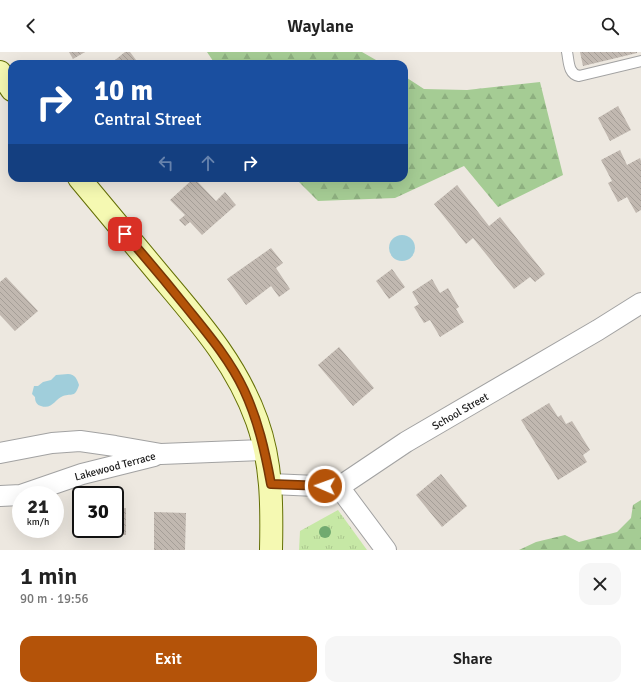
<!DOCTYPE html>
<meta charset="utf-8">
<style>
body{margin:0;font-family:Signika,sans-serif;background:#f6f6f6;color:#222;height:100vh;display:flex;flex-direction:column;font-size:15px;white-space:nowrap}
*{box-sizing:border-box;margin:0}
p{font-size:13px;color:#767676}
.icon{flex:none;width:22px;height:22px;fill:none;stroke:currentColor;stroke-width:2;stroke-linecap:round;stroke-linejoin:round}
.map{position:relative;height:498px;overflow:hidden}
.sheet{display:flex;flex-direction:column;background:#fff;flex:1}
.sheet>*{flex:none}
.top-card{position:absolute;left:8px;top:8px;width:400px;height:122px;border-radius:12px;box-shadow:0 4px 16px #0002;background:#1a4fa0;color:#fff;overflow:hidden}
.speed{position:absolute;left:12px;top:434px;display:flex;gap:8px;font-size:20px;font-weight:700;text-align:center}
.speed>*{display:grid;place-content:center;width:52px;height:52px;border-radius:50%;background:#fff;box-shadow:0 4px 16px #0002;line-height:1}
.speed small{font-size:10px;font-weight:400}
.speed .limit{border:2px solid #111;border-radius:6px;background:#fff;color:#111}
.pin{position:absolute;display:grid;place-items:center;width:34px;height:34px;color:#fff;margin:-17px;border-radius:8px;box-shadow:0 2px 6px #0006}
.me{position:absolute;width:44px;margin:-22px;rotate:272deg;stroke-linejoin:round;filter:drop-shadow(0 0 3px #0008)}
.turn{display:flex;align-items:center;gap:14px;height:84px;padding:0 20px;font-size:18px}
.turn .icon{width:52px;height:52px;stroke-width:2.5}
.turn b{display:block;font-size:28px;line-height:34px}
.lanes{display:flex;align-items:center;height:38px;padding:0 20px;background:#0003;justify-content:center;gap:20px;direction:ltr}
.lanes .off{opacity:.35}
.round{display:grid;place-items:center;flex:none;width:42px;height:42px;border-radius:12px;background:#f6f6f6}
.headline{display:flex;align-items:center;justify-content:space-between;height:68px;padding:0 20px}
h1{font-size:24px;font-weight:600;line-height:30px}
.cta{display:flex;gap:8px;margin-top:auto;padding:8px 20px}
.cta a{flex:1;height:46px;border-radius:12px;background:#b45309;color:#fff;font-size:16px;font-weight:600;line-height:46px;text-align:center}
.cta a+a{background:#f6f6f6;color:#222}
header{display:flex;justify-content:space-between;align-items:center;height:52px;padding:0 20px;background:#fff;font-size:18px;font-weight:600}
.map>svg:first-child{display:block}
.grass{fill:url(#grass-tufts)}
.forest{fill:url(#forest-firs)}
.water{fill:#a0cedb}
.building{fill:url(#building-back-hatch)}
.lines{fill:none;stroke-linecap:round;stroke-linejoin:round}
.lane-casing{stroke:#a2a2a2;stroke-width:12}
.street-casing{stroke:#a2a2a2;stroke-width:22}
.secondary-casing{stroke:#646f05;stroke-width:24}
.lane{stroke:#fff;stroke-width:10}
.street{stroke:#fff;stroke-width:20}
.secondary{stroke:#f5f9b2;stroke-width:22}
.tree{fill:#71aa70}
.route-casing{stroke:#753606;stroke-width:10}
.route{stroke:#b45309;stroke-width:7}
.labels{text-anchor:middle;stroke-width:4;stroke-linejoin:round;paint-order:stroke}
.street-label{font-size:11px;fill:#1b1b1b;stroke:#fff}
</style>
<header><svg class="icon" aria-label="back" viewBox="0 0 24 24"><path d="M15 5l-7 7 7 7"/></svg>Waylane<svg class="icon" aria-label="search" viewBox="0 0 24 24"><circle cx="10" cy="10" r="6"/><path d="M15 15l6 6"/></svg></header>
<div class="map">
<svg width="641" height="498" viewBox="0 0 641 498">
<defs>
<pattern id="grass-tufts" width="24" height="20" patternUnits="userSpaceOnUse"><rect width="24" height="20" fill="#c6e8a5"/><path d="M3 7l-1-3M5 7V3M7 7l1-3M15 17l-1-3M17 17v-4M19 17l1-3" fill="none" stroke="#aac68d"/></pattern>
<pattern id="forest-firs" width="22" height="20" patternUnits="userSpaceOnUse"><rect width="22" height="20" fill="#a5cc94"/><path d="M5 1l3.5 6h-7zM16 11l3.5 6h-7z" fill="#8daf7f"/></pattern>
<pattern id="building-back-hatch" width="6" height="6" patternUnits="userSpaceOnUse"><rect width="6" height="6" fill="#c1b8b0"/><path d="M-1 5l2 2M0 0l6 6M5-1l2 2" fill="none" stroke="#a59e97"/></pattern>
</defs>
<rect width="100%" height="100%" fill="#ede8e0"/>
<path class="grass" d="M338,458l29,40h-68l1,-19z"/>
<g class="forest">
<path d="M207,0h155l21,12h-168z"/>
<path d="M404,24l20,13 43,1 73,-8 23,93 -65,32 -34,-41 -69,32 -77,3 -23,-23h109z"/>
<path d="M641,448v50h-122l17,-8 29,-7 14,7 38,-10 14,-14 2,-13z"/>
</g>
<g class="water">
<circle cx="402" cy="196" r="13"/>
<path d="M68,322c7,0 9,5 11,11 -4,13 -7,8 -16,11 -8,3 -11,14 -22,10 -4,-1 -6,-4 -6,-9l-3,-3 2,-8h4l5,-4 8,-2 5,-5z"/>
</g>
<g class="building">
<path d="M69,0h16l-12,7z"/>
<path d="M125,0h5l9,12h-29z"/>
<path d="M580,0h57v1l-54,13z"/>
<path d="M618,54l13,24 -21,11 -12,-23z"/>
<path d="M620,98l7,15 13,-7 1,3v49l-5,3 -9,-16 -9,5 -10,-19 4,-2 -11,-21z"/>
<path d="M194,126l22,23 9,-9 11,13 -34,30 -12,-13 -5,4 -6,-6 6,-5 -15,-15z"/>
<path d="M457,133l32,41 11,-9 45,57 -10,8 -5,-5 -16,12 -41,-51 -7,6 -32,-40z"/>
<path d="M271,196l12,15 -7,5 14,21 -11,8 -8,-11 -25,19 -19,-26z"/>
<path d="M392,217l13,18 -16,12 -13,-18z"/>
<path d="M6,225l32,34 -23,20 -15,-16v-33z"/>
<path d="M432,227l8,14 8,-5 11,19 -3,2 8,13 -24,15 -10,-17 -6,3 -10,-16 5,-3 -7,-12z"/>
<path d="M339,295l35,41 -21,18 -35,-41z"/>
<path d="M549,351l9,14 3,-2 5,9 6,-3 18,29 -7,5 4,7 -29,18 -37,-60z"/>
<path d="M441,422l26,32 -25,21 -26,-32z"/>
<path d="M126,456v27h-25v-6h14v-20z"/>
<path d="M154,460l32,1 -1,37h-31z"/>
</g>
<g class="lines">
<g class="lane-casing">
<path id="lane" d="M567,0c2,9 1,22 12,24l62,-15"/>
</g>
<g class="street-casing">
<g id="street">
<path d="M0,401l52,-10 28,-2 35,5 46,8 104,-4"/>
<path d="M271,432l68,3 67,-45 192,-112 43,-27"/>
<path d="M339,435l47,63"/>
<path d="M0,444l21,-1 61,-21 72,-18"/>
</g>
</g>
<g class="secondary-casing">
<g id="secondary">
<path d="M0,20l12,18"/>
<path d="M79,126c28,34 57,68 85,102 38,45 73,85 93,141 15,42 15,85 14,129"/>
</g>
</g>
<use href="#lane" class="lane"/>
<use href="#street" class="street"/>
<use href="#secondary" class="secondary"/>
</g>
<circle class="tree" cx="325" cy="480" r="6"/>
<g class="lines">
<g class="route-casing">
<path id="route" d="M125,182c21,24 42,49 62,74 21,26 43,52 57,82 14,30 21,61 27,94l54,2"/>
</g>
<use href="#route" class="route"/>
</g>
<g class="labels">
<g class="street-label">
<text transform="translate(460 359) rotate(-30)" y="4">School Street</text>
<text transform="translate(115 414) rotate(-15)" y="4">Lakewood Terrace</text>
</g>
</g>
</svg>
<div class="speed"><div>21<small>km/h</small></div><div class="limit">30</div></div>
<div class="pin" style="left:125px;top:182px;background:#d93025"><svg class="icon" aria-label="arrive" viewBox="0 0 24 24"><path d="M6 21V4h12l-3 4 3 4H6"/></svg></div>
<svg class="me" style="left:325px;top:434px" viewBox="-20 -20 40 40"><circle r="17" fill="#b45309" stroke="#fff" stroke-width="3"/><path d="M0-11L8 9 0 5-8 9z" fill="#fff"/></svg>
<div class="top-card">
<div class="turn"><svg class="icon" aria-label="right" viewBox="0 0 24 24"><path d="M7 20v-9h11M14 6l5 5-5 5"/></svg><div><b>10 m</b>Central Street</div></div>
<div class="lanes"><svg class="icon off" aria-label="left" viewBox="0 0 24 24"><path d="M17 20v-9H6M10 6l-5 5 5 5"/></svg><svg class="icon off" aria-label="ahead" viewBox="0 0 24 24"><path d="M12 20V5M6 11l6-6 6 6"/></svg><svg class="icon" aria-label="right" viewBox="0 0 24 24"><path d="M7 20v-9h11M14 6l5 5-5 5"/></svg></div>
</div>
</div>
<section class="sheet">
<div class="headline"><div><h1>1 min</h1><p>90 m · 19:56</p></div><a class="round"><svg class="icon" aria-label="close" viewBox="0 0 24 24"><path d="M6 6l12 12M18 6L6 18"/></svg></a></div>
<div class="cta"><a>Exit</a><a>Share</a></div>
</section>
